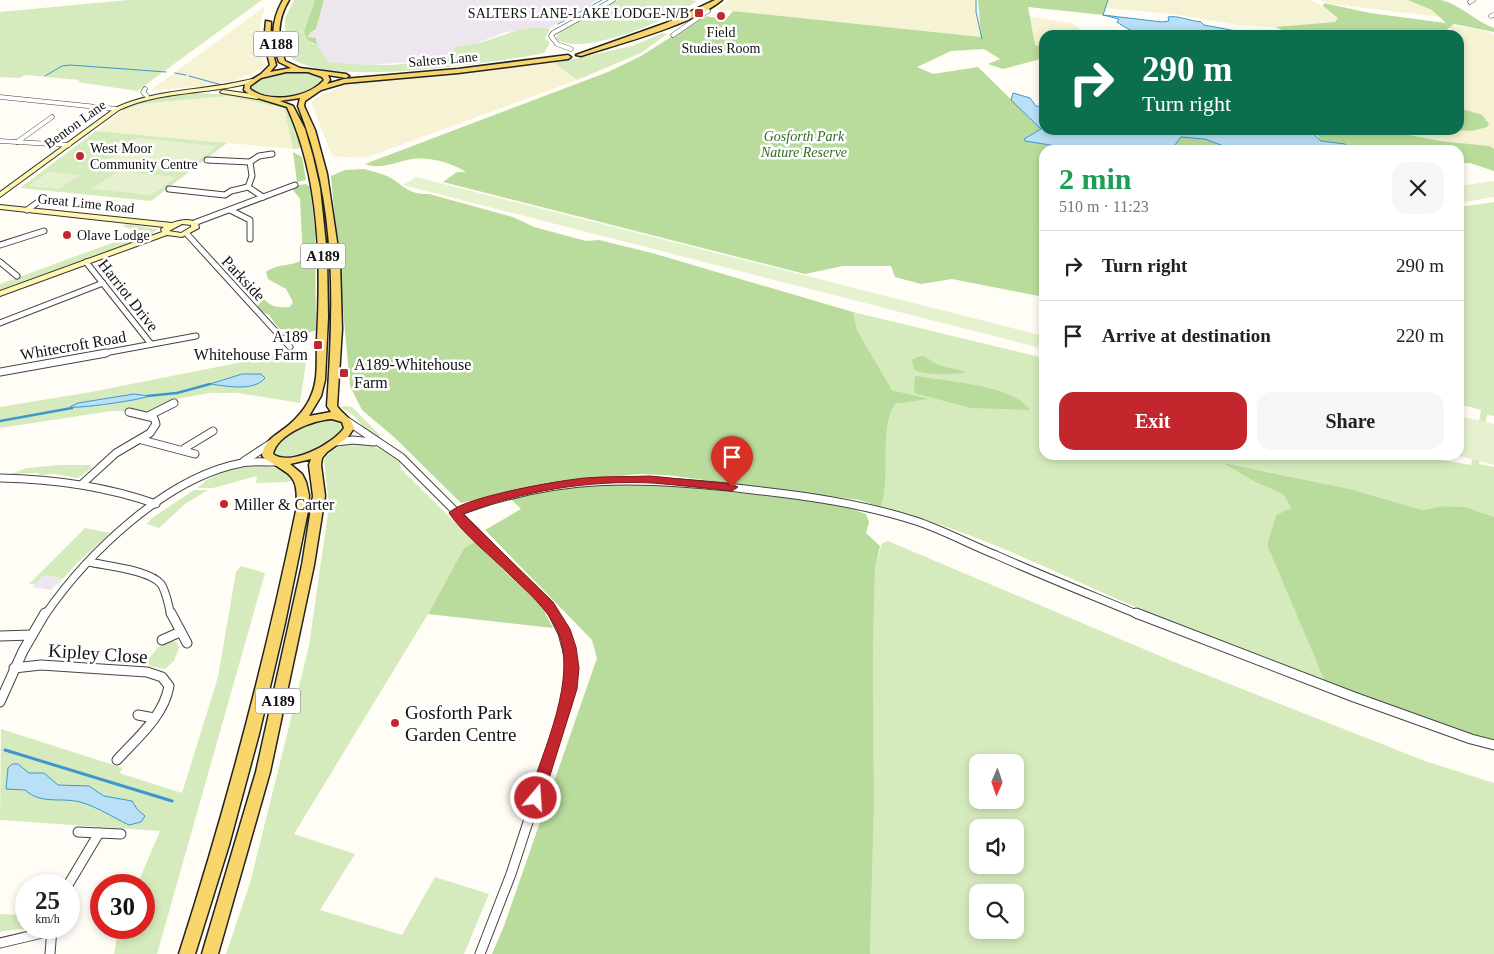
<!DOCTYPE html>
<meta charset="utf-8">
<style>
body{margin:0;font-family:"Times New Roman",serif;background:#f6f6f6;color:#222;height:100vh;display:flex;flex-direction:column;font-size:19px;white-space:nowrap}
*{box-sizing:border-box;margin:0}
p{font-size:16px;color:#767676}
.icon{flex:none;width:28px;height:28px;fill:none;stroke:currentColor;stroke-width:2;stroke-linecap:round;stroke-linejoin:round}
.map{position:relative;flex:1;overflow:hidden}
.panel{position:absolute;left:1039px;top:145px;width:425px;height:315px;display:flex;flex-direction:column;background:#fff;border-radius:15px;box-shadow:0 2px 8px #0003}
.panel>*{flex:none}
.banner{position:absolute;left:1039px;top:30px;width:425px;height:105px;border-radius:15px;box-shadow:0 2px 8px #0003;background:#0b6e4f;color:#fff;overflow:hidden}
.needle{width:32px;rotate:182deg}
.controls{position:absolute;left:969px;top:754px;display:grid;gap:10px}
.controls a{display:grid;place-items:center;width:55px;height:55px;border-radius:10px;background:#fff;box-shadow:0 2px 8px #0003;font-size:25px}
.speed{position:absolute;left:15px;top:874px;display:flex;gap:10px;font-size:25px;font-weight:700;text-align:center}
.speed>*{display:grid;place-content:center;width:65px;height:65px;border-radius:50%;background:#fff;box-shadow:0 2px 8px #0003;line-height:1}
.speed small{font-size:12px;font-weight:400}
.speed .limit{border:8px solid #d22;background:#fff;color:#111}
.pin{position:absolute;display:grid;place-items:center;width:42px;height:42px;color:#fff;margin:-51px -21px;border-radius:50% 50% 50% 0;rotate:-45deg;box-shadow:0 0 5px #0007}
.pin .icon{rotate:45deg}
.me{position:absolute;width:55px;margin:-28px;rotate:18deg;stroke-linejoin:round;filter:drop-shadow(0 0 4px #0008)}
.turn{display:flex;align-items:center;gap:18px;height:105px;padding:0 20px;font-size:22px}
.turn .icon{width:65px;height:65px;stroke-width:2.5}
.turn b{display:block;font-size:35px;line-height:42px}
.round{display:grid;place-items:center;flex:none;width:52px;height:52px;border-radius:15px;background:#f6f6f6}
.headline{display:flex;align-items:center;justify-content:space-between;height:85px;padding:0 20px}
h1{font-size:30px;font-weight:700;line-height:38px;color:#1e9e55}
.cta{display:flex;gap:10px;margin-top:auto;padding:10px 20px}
.cta a{flex:1;height:58px;border-radius:15px;background:#c4262e;color:#fff;font-size:20px;font-weight:700;line-height:58px;text-align:center}
.cta a+a{background:#f6f6f6;color:#222}
ul{padding:0;list-style:none}
li{display:flex;align-items:center;gap:15px;height:70px;padding:0 20px;border-top:1px solid #e0e0e0}
li div{flex:1}
li b{display:block;font-size:19px}
li em{font-style:normal}
.map>svg:first-child{display:block}
.industrial{fill:#eee6ef}
.farmland{fill:#f6f3d4}
.green{fill:#d5ebbd;fill-rule:evenodd}
.forest{fill:#b9dc9c}
.pitch{fill:#e6f2cf}
.water{fill:#b9e0f7;stroke:#3f96cf}
.lines{fill:none;stroke-linecap:round;stroke-linejoin:round}
.stream-far2{stroke:#3f96cf;stroke-width:1}
.stream-far1{stroke:#3f96cf;stroke-width:2.5}
.stream{stroke:#3f96cf;stroke-width:3}
.minor-far3-casing{stroke:#444;stroke-width:5}
.minor-far2-casing{stroke:#444;stroke-width:7}
.minor-far1-casing{stroke:#444;stroke-width:9}
.minor-casing{stroke:#444;stroke-width:11}
.secondary-casing{stroke:#333;stroke-width:2}
.primary-casing{stroke:#222;stroke-width:3}
.minor-far3{stroke:#fff;stroke-width:4}
.minor-far2{stroke:#fff;stroke-width:5}
.minor-far1{stroke:#fff;stroke-width:7}
.minor{stroke:#fff;stroke-width:9}
.secondary{fill:#fff6b0;fill-rule:evenodd}
.primary{fill:#f9d66b;fill-rule:evenodd}
.route{fill:#c4262e;stroke:#7f191e}
.poi-dot{fill:#c4262e;stroke:#fff;stroke-width:2}
.labels{text-anchor:middle;stroke-width:5;stroke-linejoin:round;paint-order:stroke}
.far-poi-label{font-size:14px;fill:#111;stroke:#fff;text-anchor:start}
.far-street-label{font-size:14px;fill:#111;stroke:#fff}
.far-park-label{font-size:14px;font-style:italic;fill:#2f6b1f;stroke:#fff}
.shield{fill:#fff;stroke:#585858;stroke-width:1}
.shield-label{font-size:15px;font-weight:bold;fill:#111}
.street-label{font-size:16px;fill:#111;stroke:#fff}
.poi-label{font-size:16px;fill:#111;stroke:#fff;text-anchor:start}
.near-street-label{font-size:19px;fill:#111;stroke:#fff}
.near-poi-label{font-size:19px;fill:#111;stroke:#fff;text-anchor:start}
</style>
<div class="map">
<svg width="1494" height="954" viewBox="0 0 1494 954">
<rect width="100%" height="100%" fill="#fffdf5"/>
<g class="industrial">
<path d="M324,0h274l-50,29 -11,-1 -31,4 -73,28 -74,6 -30,-4 -12,-17 -1,-7h-8l2,-5 6,-4z"/>
<path d="M44,575l18,3 -11,12 -19,-3z"/>
</g>
<g class="farmland">
<path d="M729,0h247l5,37 -266,-28z"/>
<path d="M1108,0h203l12,6 15,12 -3,4 -15,2 -45,3 -37,-2 -65,-11 -68,-6z"/>
<path d="M1318,0h90l24,10 10,7 -110,-13z"/>
<path d="M265,6l-8,32 1,11 8,16 -3,3 -38,17 -74,5z"/>
<path d="M1029,16l42,7 18,12h-45v12l-9,-1z"/>
<path d="M1447,25l35,5 12,5v114l-4,-3 -50,-5 -57,-11h76v-95h-28z"/>
<path d="M554,63l23,17 -212,78 -33,-2 -21,-54 12,-8 29,-11z"/>
<path d="M229,96l55,12 9,41 -197,-18 27,-20 16,-7z"/>
</g>
<g class="green">
<path d="M128,0h134l-125,91 -60,-9 3,-2 -55,-5 -5,3 -20,-1v-65z"/>
<path d="M294,0h21l-11,31 9,13 4,1 12,17c41,5 86,5 125,-9v-6c12,-2 24,-3 35,-7 21,-7 39,-16 61,-11l-5,9 5,5 -6,10c-53,10 -202,33 -248,8 -5,-2 -7,-7 -10,-11l-1,-32z"/>
<path d="M618,0h71l8,1c-26,17 -114,57 -141,38l1,-5z"/>
<path d="M663,33l4,1 -26,19 -64,27 -23,-17 78,-17z"/>
<path d="M288,71l24,2 9,3 2,6c-17,18 -52,20 -72,8l1,-6 11,-7z"/>
<path d="M188,93l52,2 49,12 12,41 -8,1 -9,-41 -55,-12 -90,8 -16,7v-2c20,-11 42,-13 65,-16z"/>
<path d="M96,131l131,12 -76,58 -131,-13z"/>
<path d="M1494,202v214l-7,-1 -8,49 15,3v50l-28,-10 -22,-1 -22,4 -72,-21 -86,-18 -7,12 26,11 8,14 -15,7 -9,30 58,137c-67,-26 -135,-51 -201,-80 -79,-35 -159,-74 -243,-95 11,-33 -3,-73 14,-103l32,-5 -35,-9 -35,-60 -4,-18 191,46v97h369l58,10 10,-55 -22,-6v-197z"/>
<path d="M126,224l31,5 -8,7 -149,54v-6l123,-45 9,-7 -1,-3 -8,-3z"/>
<path d="M308,349l-8,54 -62,-10h-29l-33,6 -28,12h-36l-112,17v-21l91,-15z"/>
<path d="M346,406l6,1 29,29 -3,2 -10,-6 -14,-16 -14,-9z"/>
<path d="M332,418l7,3 4,5c-2,16 -54,40 -68,28v-4c11,-19 36,-29 57,-32z"/>
<path d="M351,443l21,2 27,14 2,10 74,73 -11,6 -36,66 -134,220 61,20 -35,56 82,25 33,-58 54,17 -25,60h-238l24,-71 59,-237 20,-140 -5,-46c5,-11 16,-14 27,-17z"/>
<path d="M60,465h31l-1,2h3l-15,11 -24,-4 -14,1 -2,-2 -28,1 17,-6z"/>
<path d="M259,465c13,2 26,3 34,15l-6,2 -31,1 1,-7 -44,12h-16l8,-6 -1,-1 22,-10z"/>
<path d="M194,490h14l-23,14 -26,24 -12,-4 5,-6z"/>
<path d="M85,528l25,5 -34,31 -18,20 -2,1 6,-7 -18,-3 -9,9h-6z"/>
<path d="M888,541l291,123 246,97 69,22v171h-624l4,-147 -1,-157 2,-81 7,-26zM978,762h37v38h-37zM978,828h37v37h-37zM978,892h37v38h-37z"/>
<path d="M241,566l24,7 -108,381h-43l5,-26h25v-43h-7l23,-54 -160,-11 1,-91 122,39 -4,5 63,20 36,-116 18,-105z"/>
<path d="M171,641l6,1 2,6 -5,13 -9,8 -16,-3 -1,-6 10,-13z"/>
<path d="M24,906h2v22h7c-11,1 -21,1 -33,4v-18l18,1z"/>
</g>
<g class="forest">
<path d="M315,0h9l-8,29 -6,4 -2,4 8,1 1,7 -9,-5 -4,-9z"/>
<path d="M978,0h130l-5,15 -75,-8 7,38 9,2v11l-41,11 -15,-5 12,-5 -16,-10 -33,2 -34,16 16,7 45,-7 63,62 -16,10v2l56,9h-37v147l-92,-18 -31,5 -26,-7 -4,-11h-48l-38,8 -362,-92 14,-10h9c-16,-10 -36,-15 -54,-13 -17,3 -31,11 -47,5l243,-92 33,-16 63,-40 22,3 7,-8 248,26z"/>
<path d="M1408,0c10,0 23,0 33,0 20,5 34,21 53,28v4l-40,-8 -14,11h-146l-19,-8 60,-5 3,-4 -15,-12 1,-3 46,10 76,10 -14,-13z"/>
<path d="M1459,108l23,7 7,9 -2,3 -15,4 -19,-1h6z"/>
<path d="M1323,130h60l57,11 50,5 4,3v22l-24,-8h-11v-13h-127l13,-3 -8,-4 -16,-2 -5,-8z"/>
<path d="M1181,137l24,2 29,11h-63z"/>
<path d="M293,152l9,5 4,23 -9,2z"/>
<path d="M364,169c10,3 22,5 30,11 13,9 18,15 35,14l84,23 21,10 52,14 13,-1 53,13 201,59 4,18 35,60 37,9 -34,5c-17,29 -3,70 -14,103l-22,-7 -192,-25 -27,-1 -76,7 -103,22 -67,-66 -32,-27 -12,-24 -19,-210 14,-6z"/>
<path d="M299,185l7,-1 4,3 5,43 1,100 -8,3 -5,-3 -24,-1 -10,-14 -9,-4 -2,-5 2,-7 -10,-6h7c14,12 13,15 33,14l3,-5 -7,-13 -18,-10 -2,-7c11,-9 27,-5 37,-13l-3,-60 -7,-9z"/>
<path d="M924,356l14,9 29,7c-9,3 -41,3 -50,-1 -4,-2 -4,-6 -5,-11l5,-3z"/>
<path d="M915,376c29,5 99,9 115,34l-59,-2 -57,-15z"/>
<path d="M1223,463l127,26 72,21 22,-4 22,1 28,10v223l-20,-4 -149,-54 -58,-137 9,-30 15,-7 -8,-14 -26,-11z"/>
<path d="M620,483l48,2 165,18 33,11 3,8 -3,11 14,13 -5,23 -2,81 1,157 -4,147h-378l12,-28 93,-268 -5,-18 -107,-110 36,-21 -11,-11 67,-11z"/>
<path d="M475,542l67,65 11,21 -125,-14 36,-66z"/>
</g>
<g class="pitch">
<path d="M137,138l80,8 -34,26 -83,-8z"/>
<path d="M118,171l58,6 -24,18 -60,-6z"/>
<path d="M49,172l31,3 -21,14 -31,-3z"/>
<path d="M416,177l628,159v13l-641,-164z"/>
<path d="M1494,181v16l-35,6v-17z"/>
<path d="M1459,416l35,8v41l-38,-10h3z"/>
</g>
<g class="water">
<path d="M1103,15l59,7 7,-1 -1,-4c9,-2 22,4 33,5l3,3 54,10h-114c-8,-1 -20,-8 -27,-13l2,-3z"/>
<path d="M1013,93l17,5 6,8 8,1v23h265l12,11 24,3 1,3 -14,3h-98l-29,-11 -24,-2 -10,13h-90l-56,-9 -1,-2 17,-10 -30,-29z"/>
<path d="M242,374h19l4,4c-11,14 -39,8 -55,6z"/>
<path d="M134,394l15,2c-7,4 -73,13 -79,11l8,-4z"/>
<path d="M12,764h6l11,9h15l14,12 31,1 15,10 28,5 5,8 8,7 -4,6 -12,3c-17,-8 -31,-18 -49,-23 -20,-5 -38,3 -55,-12l-19,-1 2,-21z"/>
</g>
<g class="lines">
<g class="stream-far2">
<path d="M976,0v12l6,27"/>
<path d="M1103,15l5,-15"/>
<path d="M558,24l44,-24"/>
<path d="M175,73l11,2"/>
<path d="M45,76l17,-10 8,-1 96,7"/>
<path d="M189,76l33,9"/>
</g>
<g class="stream-far1">
<path d="M147,396l30,-3 33,-9"/>
<path d="M0,421l72,-13"/>
</g>
<path class="stream" d="M5,750l167,51"/>
<g class="minor-far3-casing">
<g id="minor-far3">
<path d="M1470,2l3,-2"/>
<path d="M1491,16l3,-1"/>
<path d="M673,35l35,-24"/>
<path d="M571,49l-14,-5 -6,-8 2,-3 60,-33"/>
<path d="M145,89l-2,3 4,4"/>
<path d="M0,97l117,12"/>
<path d="M0,141l69,4"/>
<path d="M17,142l35,-25"/>
</g>
</g>
<g class="minor-far2-casing">
<g id="minor-far2">
<path d="M207,160l43,2"/>
<path d="M248,187l4,-11 -2,-14 9,-6 13,-2"/>
<path d="M169,189l56,6 6,-4 17,-4 15,10"/>
<path d="M27,210l18,-13"/>
<path d="M230,210l20,10v19"/>
<path d="M194,223l101,-38"/>
<path d="M187,234l103,113"/>
<path d="M0,245l44,-14"/>
<path d="M0,262l17,14"/>
<path d="M86,262l65,82"/>
<path d="M0,323l103,-40"/>
<path d="M283,339l13,-4"/>
<path d="M99,354l97,-18"/>
</g>
</g>
<g class="minor-far1-casing">
<g id="minor-far1">
<path d="M0,372l106,-19"/>
<path d="M150,415l24,-12"/>
<path d="M347,421l54,36 139,139 14,19"/>
<path d="M142,440l53,14"/>
<path d="M336,442l17,-2 21,2"/>
<path d="M185,448l28,-17"/>
<path d="M244,461l26,-17"/>
<path d="M0,478c54,1 105,8 156,26"/>
<path d="M82,484l34,-31 34,-20 6,-9 -2,-6 -25,-6"/>
<path d="M455,513c104,-40 189,-36 298,-23 55,6 110,14 163,31 27,9 53,23 80,34 47,21 95,40 143,60"/>
<path d="M89,562c18,4 61,8 72,22 6,9 7,21 10,31"/>
<path d="M45,615c42,-61 121,-138 197,-152 11,-2 23,-1 34,-1"/>
</g>
</g>
<g class="minor-casing">
<g id="minor">
<path d="M171,613l16,30"/>
<path d="M1136,613l218,84 117,42 23,6"/>
<path d="M0,636l32,-1"/>
<path d="M162,640l18,-8"/>
<path d="M14,668l27,-3 106,7 15,5 7,9c-5,30 -32,52 -52,74"/>
<path d="M0,702l23,-51 22,-38"/>
<path d="M138,715l16,3"/>
<path d="M78,832l43,2"/>
<path d="M68,885l31,-52"/>
<path d="M0,943l51,-12"/>
<path d="M50,954l2,-26"/>
<path d="M480,954l31,-80 56,-171 3,-44 -7,-26 -10,-20"/>
</g>
</g>
<g class="secondary-casing">
<g id="secondary">
<path d="M252,79l3,2 -1,1c-45,13 -92,8 -135,28l-119,87v-5l115,-84c43,-20 91,-17 137,-29z"/>
<path d="M223,90l34,5 3,2 -3,2 -36,-6 -1,-1z"/>
<path d="M0,205l172,18c8,-3 18,-5 26,0l1,5 -17,9 -15,-2 -167,61v-5l162,-59 -1,-3 3,-2 -164,-18zM182,224l9,1v2l-10,6 -12,-2z"/>
</g>
</g>
<g class="primary-casing">
<g id="primary">
<path d="M283,0h6c-12,20 -12,39 -4,61l15,7 46,6 3,2 -3,2 -18,-3 2,5 -3,4 17,-5 114,-10 110,-14 3,2 -3,2 -110,14 -113,10 -24,7 -16,11 -1,5 11,24 12,44 13,88 2,67 -5,77c6,9 14,11 17,22l-6,9 -21,15 -5,6 -1,7 4,31 -11,69 -44,207 -52,182h-16l54,-182 46,-207 11,-69 -4,-31 2,-6 -21,5 12,10 4,8 3,13 -1,16 -23,112 -26,111 -30,111 -34,109h-16c47,-146 86,-293 117,-443 4,-39 -7,-35 -33,-54l-1,-2c3,-16 15,-20 27,-30 7,-6 18,-18 22,-29 8,-17 5,-38 6,-57 4,-77 3,-160 -30,-232l-36,-11 -7,-6 1,-6 16,-10 9,-9 -6,-23 2,-21 5,1 -1,20 6,23 -6,7 21,-4 -12,-6c-8,-23 -8,-41 4,-62zM286,72h22l14,5 2,3c-16,18 -54,24 -74,9v-3l11,-8zM300,98l-2,8c39,97 36,198 29,300l4,6 -22,4 12,-20 4,-16 3,-63 -1,-63 -7,-66 -7,-31 -8,-28 -12,-23 -13,-5zM332,419l10,3 2,6c-11,16 -54,39 -71,26 4,-20 40,-34 59,-35z"/>
<path d="M715,0h7c-32,26 -101,43 -141,56l-5,-1 90,-32z"/>
</g>
</g>
<use href="#minor-far3" class="minor-far3"/>
<use href="#minor-far2" class="minor-far2"/>
<use href="#minor-far1" class="minor-far1"/>
<use href="#minor" class="minor"/>
<use href="#secondary" class="secondary"/>
<use href="#primary" class="primary"/>
</g>
<path class="route" d="M650,476l82,8 6,3 -6,4c-27,-3 -54,-6 -80,-8 -63,-3 -131,8 -189,31l90,88 17,27 6,18 3,21 -2,21 -34,109 -2,4 -5,2 -5,-2 -3,-4c15,-47 51,-122 29,-168 -10,-22 -30,-38 -47,-55 -19,-19 -46,-40 -61,-62 13,-16 113,-33 136,-35 22,-2 44,-1 65,-2z"/>
<g class="poi-dot">
<rect x="694" y="8" width="10" height="10" rx="2.5"/>
<circle cx="721" cy="16" r="5"/>
<circle cx="80" cy="156" r="5"/>
<circle cx="67" cy="235" r="5"/>
<rect x="313" y="340" width="10" height="10" rx="2.5"/>
<rect x="339" y="368" width="10" height="10" rx="2.5"/>
<circle cx="224" cy="504" r="5"/>
<circle cx="395" cy="723" r="5"/>
</g>
<g class="labels">
<g class="far-poi-label">
<text x="689" y="18" text-anchor="end">SALTERS LANE-LAKE LODGE-N/B</text>
<text x="721" y="37" text-anchor="middle">Field<tspan x="721" dy="16">Studies Room</tspan></text>
<text x="90" y="153">West Moor<tspan x="90" dy="16">Community Centre</tspan></text>
<text x="77" y="240">Olave Lodge</text>
</g>
<g class="far-street-label">
<text transform="translate(443 59) rotate(-5)" y="5">Salters Lane</text>
<text transform="translate(75 124) rotate(-36)" y="5">Benton Lane</text>
<text transform="translate(86 203) rotate(6)" y="5">Great Lime Road</text>
</g>
<g class="far-park-label">
<text x="804" y="141">Gosforth Park<tspan x="804" dy="16">Nature Reserve</tspan></text>
</g>
<g class="shield">
<rect x="253.5" y="31.5" width="45" height="25" rx="4"/>
<rect x="300.5" y="243.5" width="45" height="25" rx="4"/>
<rect x="255.5" y="688.5" width="45" height="25" rx="4"/>
</g>
<g class="shield-label">
<text x="276" y="49">A188</text>
<text x="323" y="261">A189</text>
<text x="278" y="706">A189</text>
</g>
<g class="street-label">
<text transform="translate(244 278) rotate(47)" y="6">Parkside</text>
<text transform="translate(129 295) rotate(52)" y="6">Harriot Drive</text>
<text transform="translate(73 345) rotate(-10)" y="6">Whitecroft Road</text>
</g>
<g class="poi-label">
<text x="308" y="342" text-anchor="end">A189<tspan x="308" dy="18">Whitehouse Farm</tspan></text>
<text x="354" y="370">A189-Whitehouse<tspan x="354" dy="18">Farm</tspan></text>
<text x="234" y="510">Miller &amp; Carter</text>
</g>
<g class="near-street-label">
<text transform="translate(98 653) rotate(4)" y="7">Kipley Close</text>
</g>
<g class="near-poi-label">
<text x="405" y="719">Gosforth Park<tspan x="405" dy="22">Garden Centre</tspan></text>
</g>
</g>
</svg>
<div class="controls">
<a><svg class="needle" viewBox="-14 -14 28 28"><path d="M0-13l5 13h-10z" fill="#e53935"/><path d="M0 13l5-13h-10z" fill="#767676"/></svg></a>
<a><svg class="icon" aria-label="sound" viewBox="0 0 24 24"><path d="M4 9h4l5-4v14l-5-4H4zM17 9q2 3 0 6"/></svg></a>
<a><svg class="icon" aria-label="search" viewBox="0 0 24 24"><circle cx="10" cy="10" r="6"/><path d="M15 15l6 6"/></svg></a>
</div>
<div class="speed"><div>25<small>km/h</small></div><div class="limit">30</div></div>
<div class="pin" style="left:732px;top:487px;background:#d93025"><svg class="icon" aria-label="arrive" viewBox="0 0 24 24"><path d="M6 21V4h12l-3 4 3 4H6"/></svg></div>
<svg class="me" style="left:536px;top:798px" viewBox="-20 -20 40 40"><circle r="17" fill="#c4262e" stroke="#fff" stroke-width="3"/><path d="M0-11L8 9 0 5-8 9z" fill="#fff"/></svg>
<div class="banner">
<div class="turn"><svg class="icon" aria-label="right" viewBox="0 0 24 24"><path d="M7 20v-9h11M14 6l5 5-5 5"/></svg><div><b>290 m</b>Turn right</div></div>
</div>
<section class="panel">
<div class="headline"><div><h1>2 min</h1><p>510 m · 11:23</p></div><a class="round"><svg class="icon" aria-label="close" viewBox="0 0 24 24"><path d="M6 6l12 12M18 6L6 18"/></svg></a></div>
<ul>
<li><svg class="icon" aria-label="right" viewBox="0 0 24 24"><path d="M7 20v-9h11M14 6l5 5-5 5"/></svg><div><b>Turn right</b></div><em>290 m</em></li>
<li><svg class="icon" aria-label="arrive" viewBox="0 0 24 24"><path d="M6 21V4h12l-3 4 3 4H6"/></svg><div><b>Arrive at destination</b></div><em>220 m</em></li>
</ul>
<div class="cta"><a>Exit</a><a>Share</a></div>
</section>
</div>
